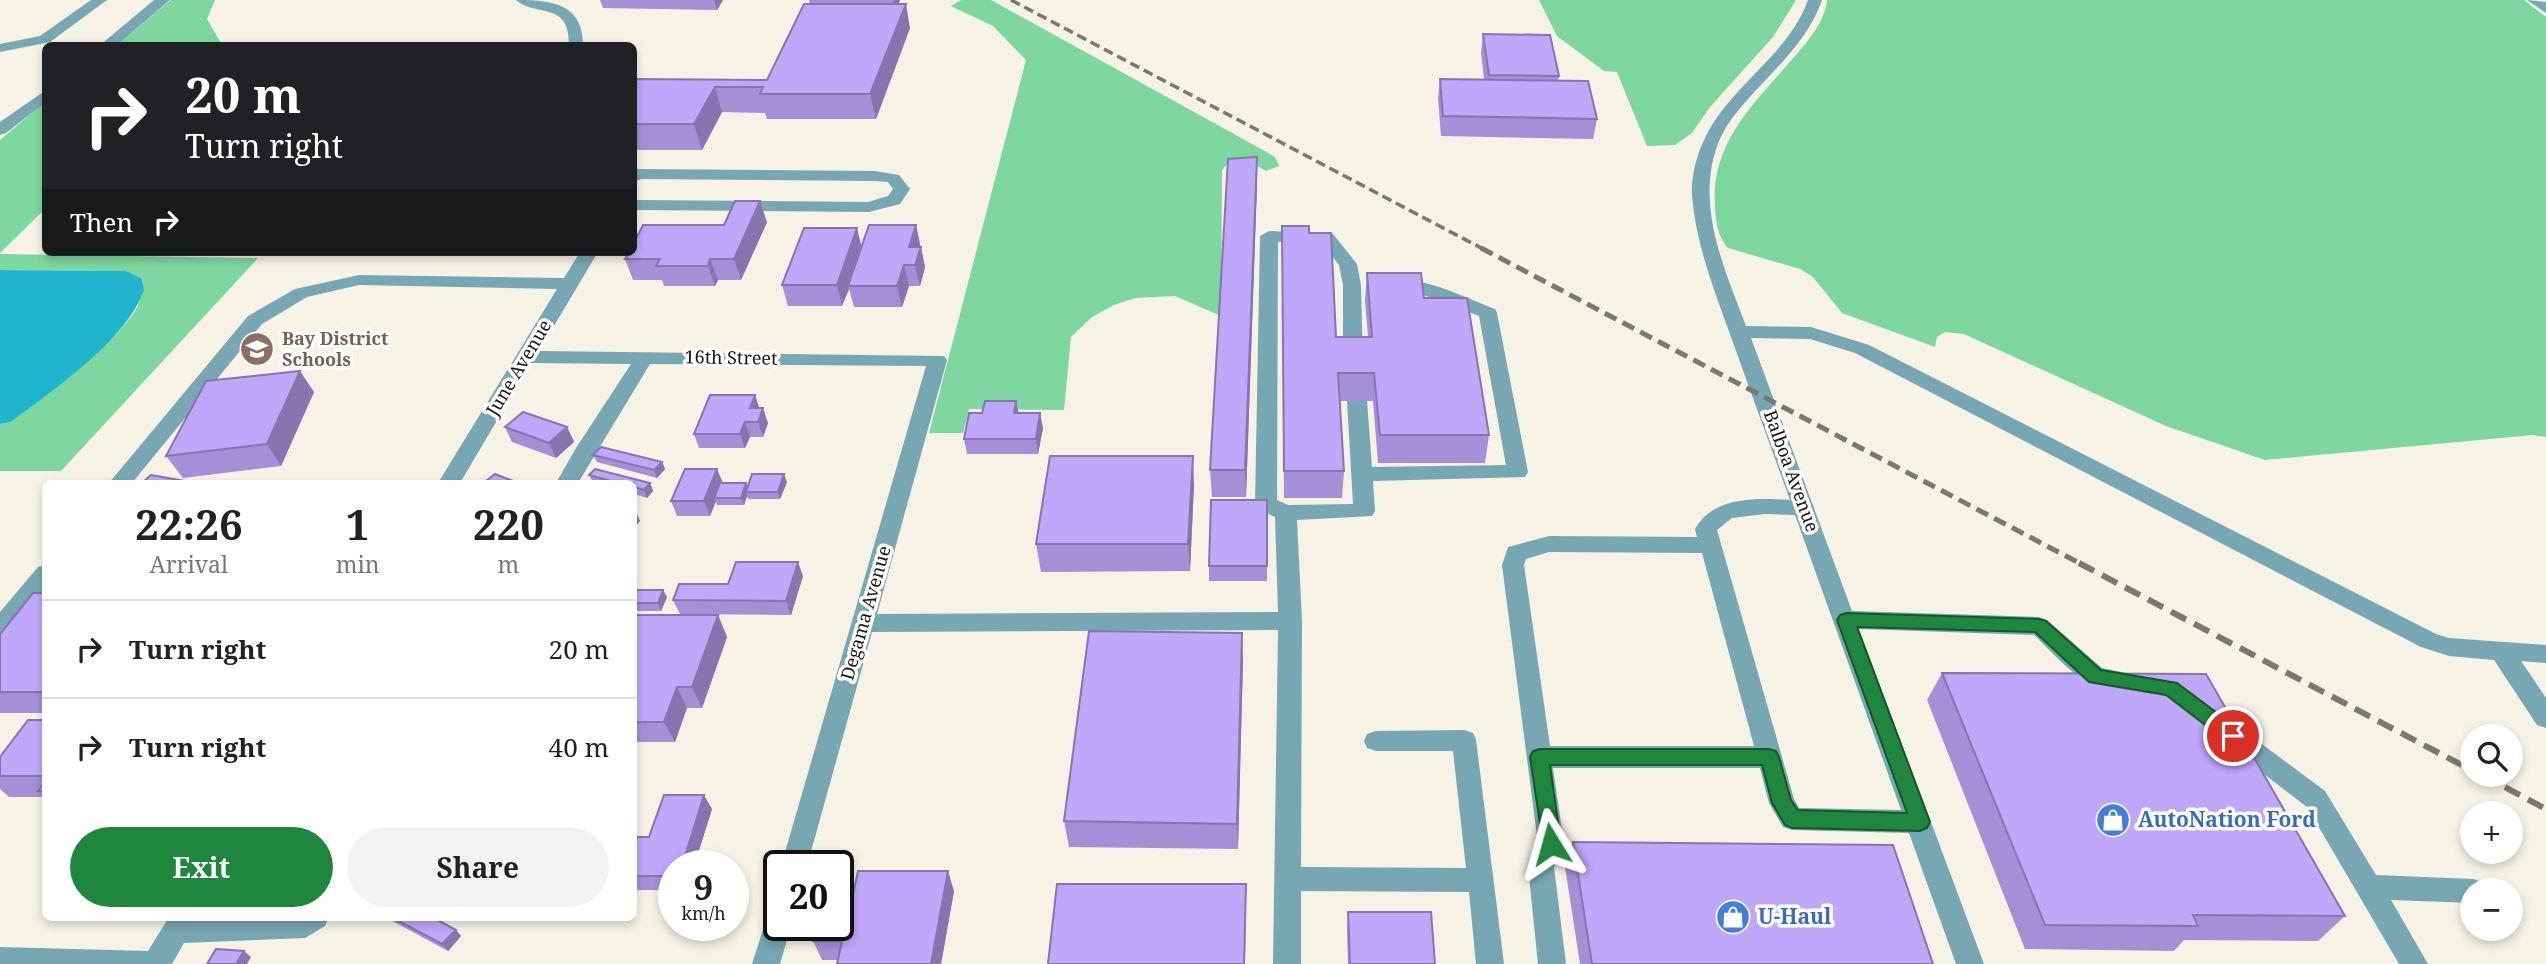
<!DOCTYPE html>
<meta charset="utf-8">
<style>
body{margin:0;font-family:"Noto Serif",serif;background:#f2f2f2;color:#222;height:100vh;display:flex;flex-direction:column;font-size:26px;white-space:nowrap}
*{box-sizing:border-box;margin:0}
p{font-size:23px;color:#767676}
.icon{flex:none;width:38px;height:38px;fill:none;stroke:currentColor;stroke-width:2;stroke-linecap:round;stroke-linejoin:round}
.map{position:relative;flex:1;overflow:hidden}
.details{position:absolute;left:42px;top:480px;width:595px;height:441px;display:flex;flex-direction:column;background:#fff;border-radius:10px;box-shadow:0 4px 10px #0003}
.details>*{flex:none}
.guide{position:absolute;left:42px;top:42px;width:595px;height:214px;border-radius:10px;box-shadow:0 4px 10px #0003;background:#202124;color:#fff;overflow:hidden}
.tools{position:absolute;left:2460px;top:724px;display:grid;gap:14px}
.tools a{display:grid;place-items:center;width:63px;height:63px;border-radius:50%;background:#fff;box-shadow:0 4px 10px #0003;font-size:35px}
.speed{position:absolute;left:658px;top:850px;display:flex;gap:14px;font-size:35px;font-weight:700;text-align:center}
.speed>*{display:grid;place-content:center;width:91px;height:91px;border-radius:50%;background:#fff;box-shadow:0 4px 10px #0003;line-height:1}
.speed small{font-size:18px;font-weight:400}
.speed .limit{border:4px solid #111;border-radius:10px;background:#fff;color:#111}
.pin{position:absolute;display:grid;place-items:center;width:60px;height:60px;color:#fff;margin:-30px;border:4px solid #fff;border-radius:50%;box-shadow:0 2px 7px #0007}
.me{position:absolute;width:77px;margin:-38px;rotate:352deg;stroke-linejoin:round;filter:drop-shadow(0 0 5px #0008)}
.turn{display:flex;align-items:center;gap:24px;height:147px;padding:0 28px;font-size:32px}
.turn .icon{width:91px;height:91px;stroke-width:2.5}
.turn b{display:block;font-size:49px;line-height:60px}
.then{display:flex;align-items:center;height:66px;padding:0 28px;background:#0003;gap:14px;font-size:26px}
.eta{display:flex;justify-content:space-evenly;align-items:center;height:119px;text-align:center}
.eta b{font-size:42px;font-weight:700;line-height:49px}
.primary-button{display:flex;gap:14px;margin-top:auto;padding:14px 28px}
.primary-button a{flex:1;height:80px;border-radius:42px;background:#1e873d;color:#fff;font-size:28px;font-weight:700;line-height:80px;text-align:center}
.primary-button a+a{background:#f2f2f2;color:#222}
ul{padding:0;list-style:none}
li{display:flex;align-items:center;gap:21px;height:98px;padding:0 28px;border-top:2px solid #e0e0e0}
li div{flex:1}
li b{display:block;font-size:26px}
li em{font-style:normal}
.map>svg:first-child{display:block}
.forest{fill:#7dd79e}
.water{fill:#1fb6cd}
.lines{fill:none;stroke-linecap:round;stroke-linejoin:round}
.minor{fill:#77a7b2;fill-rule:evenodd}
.rail-far2{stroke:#7a7870;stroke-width:3.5;stroke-dasharray:10 5;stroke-linecap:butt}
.rail-far1{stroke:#7a7870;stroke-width:5;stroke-dasharray:13 7;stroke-linecap:butt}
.rail{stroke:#7a7870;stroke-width:6;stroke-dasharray:17 9;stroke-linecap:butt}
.wall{fill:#a490d7}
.shaded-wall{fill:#8675af}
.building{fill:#bfa7fa;stroke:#8675af;stroke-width:2}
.route{fill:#1e873d;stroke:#145828;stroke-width:2}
.labels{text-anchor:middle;stroke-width:7;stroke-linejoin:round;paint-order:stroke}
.education-label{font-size:18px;font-weight:bold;fill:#785e54;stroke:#fff;text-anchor:start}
.street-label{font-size:18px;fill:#181612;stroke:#fff}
.near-shop-label{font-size:21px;font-weight:bold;fill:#366cbe;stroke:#fff;text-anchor:start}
</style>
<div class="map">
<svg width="2546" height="964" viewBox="0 0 2546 964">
<rect width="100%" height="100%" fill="#f6f2e6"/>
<g class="forest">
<path d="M171,0h44l-8,19 14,24 -3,2 -102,1z"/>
<path d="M961,0h30l272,150 12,7 4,9 -13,5 -16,-9 -20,-1 -8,9 -1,146 -46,-20 -40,2 -21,7 -22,12 -21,20 -7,73 -95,-1 -6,24h-34l97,-373 -33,-34 -42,-20z"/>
<path d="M1539,0h257l-23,37 -63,70 -18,26 -17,12 -28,1 -30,-74 -13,-1 -47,-35z"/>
<path d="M1827,0h697l22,17v420l-13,-2 -268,25 -99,-34 -202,-92 -19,-2 -8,5 -2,10 -93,-34 -29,-36 -13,-8 -72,-21c-10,-11 -12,-25 -13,-40 -5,-67 40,-105 80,-152 14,-16 30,-35 32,-56z"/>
<path d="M45,102v107l-45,44v-113z"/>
<path d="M0,254l258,4 -197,213h-61v-47l11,-2c28,-22 121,-90 129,-122 2,-7 1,-15 1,-22l-15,-7 -126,-1z"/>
</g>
<path class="water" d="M0,270l126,1 15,7 3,12c-18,51 -91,100 -133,132l-11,2z"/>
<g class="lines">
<g class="minor">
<path d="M91,0h16l-57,42 -50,10v-8l40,-8z"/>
<path d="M154,0h16l-54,46h-17z"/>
<path d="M516,0c34,0 68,3 67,46h-14c1,-46 -32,-28 -53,-46z"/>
<path d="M1808,0h14c-12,35 -37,59 -62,86 -15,16 -32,34 -41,55 -25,62 5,127 27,185l65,1 58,18 567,289 13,4 97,7v18l-25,-2 25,37v30l-9,-3 -43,-65 -45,-4 -28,-9 -566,-294 -45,-14 -59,-1 101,273 187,6 8,3 55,48 24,5 4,7 -4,7c-37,12 -68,-30 -92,-52l-175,-6 125,335h-28l-47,-131 -117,-3 -9,-3 -14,-24 -9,-35h-207l11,76 -10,23 12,97h-28l-10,-97 10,-23 -36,-279 6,-18 41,-11 148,1 -2,-8c19,-33 61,-31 95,-29 -20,-55 -40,-110 -60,-166 -16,-44 -34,-90 -38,-138 -1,-19 4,-39 12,-56 25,-54 84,-84 104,-140zM1765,514l30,1 106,295 -102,-2 -5,-9 -77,-269 15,-12zM1549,552l153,1 52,193h-204l-26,-181 2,-6z"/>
<path d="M2527,0l19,2v11z"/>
<path d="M46,90v12l-40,31 -6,2v-13z"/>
<path d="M634,169l241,2 24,4 11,14 -10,15 -31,8 -235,-2v-10l234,2 20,-6 5,-7 -5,-7 -13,-1 -234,-2 -7,3z"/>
<path d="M1269,231l64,3 24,30 4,21 2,79 -3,4h-14l-3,-4v-79l-4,-20 -17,-22 -44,-1 -1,258 11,5 65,-1 -6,-103 3,-5h14l3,5 5,66 134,-2 -27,-149 -63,-24h-20l-9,-6c17,-20 86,15 108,23l2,4 31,159 -3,5 -152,4 2,30 -3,5 -75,4 5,101 -1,246 165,1 -13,-117h-77l-9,-3 -3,-7 3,-7 9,-3 88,-1 9,3 3,7 28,224h-28l-7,-72 -168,-1v73h-28l5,-334 -406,2 -65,234h-26l145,-500 -276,-2 -72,119h-22l20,-35 55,-84 -100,-1 -71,120h-22l119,-194 -198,-4 -52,12 -45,27 -130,159h-23l139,-167 47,-27 64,-14 205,3 16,-26h18l-59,99 405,5 3,4 -70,254 401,-2 -3,-95 -17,-8 -3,-5 5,-268z"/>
<path d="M46,565v24l-38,45 -8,3v-25l38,-45z"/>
<path d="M2226,721l9,3 90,67 51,84 97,4 10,3 3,9h-13v12l-82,-3 37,64h-29l-92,-157 -90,-69 -3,-7 3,-7z"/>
<path d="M779,907v19h12l-11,38h-28l17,-53z"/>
<path d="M169,917h160l-4,9 -20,12 -121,5 -12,21h-172v-17l148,4z"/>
</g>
<path class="rail-far2" d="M1011,0l474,250"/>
<path class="rail-far1" d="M1481,248l602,317"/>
<g class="rail">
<path d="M2079,563l394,208"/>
<path d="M2482,775l64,34"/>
</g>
</g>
<g class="wall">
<path d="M600,0h123l-6,10 -114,-2z"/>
<path d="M809,0h91l-2,4 12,24 -34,91h-109l-2,-6 -43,-1 -20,38h-68v-71l133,1 43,-76z"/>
<path d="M1483,34l76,42 -1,5 39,38 -4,20 -152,-3 -3,-38 2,-19h44l-3,-26z"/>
<path d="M1257,157v27l-11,313h-34l-2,-27z"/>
<path d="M767,222l-26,58h-23l-3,6h-51l-2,-6h-29l-8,-21 99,-34z"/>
<path d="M916,225l9,42 -5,19h-11l-7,21h-48l-5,-18 -7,17h-54l-6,-21z"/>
<path d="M1282,226l27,7 27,104h32l-3,-37 2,-27 57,25 65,137 -4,28h-107l-5,-62h-33l4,70 -2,27h-58z"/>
<path d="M314,392l-33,74 -98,12 -17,-22z"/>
<path d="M755,395l4,13 9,15 -5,14h-13l-5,11h-46l-5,-14z"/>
<path d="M1016,401l3,12 24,15 -5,26h-71l-3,-15 18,-26z"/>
<path d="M505,427h62l7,15 -18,16 -44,-16z"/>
<path d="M593,455l69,7 3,7 -8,9 -60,-16z"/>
<path d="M589,475l61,8 3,8 -6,7 -13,-4v-11h-39l-2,-1z"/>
<path d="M787,482l-7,17h-32l-1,-3 -3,9h-27l-1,-4 -6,15h-33l-6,-15 51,-18h24l2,3z"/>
<path d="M1194,484l-4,87 -149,1 -5,-28z"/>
<path d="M1267,500v81h-58v-15z"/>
<path d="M803,576l-12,39 -111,-1 -7,-14 55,-16z"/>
<path d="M46,593v120h-46v-79z"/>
<path d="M634,597h33l-6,14h-26l-1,-3z"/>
<path d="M634,615h84l9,22 -25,71h-15l-12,34h-41z"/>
<path d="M1243,660l-5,189 -169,-2 -5,-26z"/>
<path d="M1942,673l403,243 -27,25 -134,-1 -10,11 -149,-2 -98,-249z"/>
<path d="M46,720v78l-2,-1h-35l-9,-8v-32z"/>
<path d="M712,809l-18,57h-20v24h-40v-53h15z"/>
<path d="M1573,842l360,122h-353l-15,-97z"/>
<path d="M954,891l-13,73h-104l1,-4h-16l-9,-19z"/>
<path d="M1348,912l87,52h-87l-1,-32z"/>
<path d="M385,917h47l24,13 5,6 -13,15z"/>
</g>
<g class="shaded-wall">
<path d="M714,0h9l-6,10z"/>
<path d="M893,0h7l-5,12z"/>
<path d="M906,4l4,24 -34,91 -6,-25z"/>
<path d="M715,87l7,25 -20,38 -8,-26z"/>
<path d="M1257,157v27l-11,313 -1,-27z"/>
<path d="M760,201l7,21 -26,58 -7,-21z"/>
<path d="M916,225l4,21 -11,1z"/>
<path d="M857,228l5,21 -14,37 1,3 -7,17 -5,-21z"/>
<path d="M921,247l4,20 -5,19 -5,-21z"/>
<path d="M710,259l8,21 -3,6 -7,-20z"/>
<path d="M904,265l5,21 -7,21 -5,-21z"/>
<path d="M300,371l14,21 -33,74 -14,-22z"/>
<path d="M755,395l5,15 -5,13 -5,-15z"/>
<path d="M1016,401l3,15 -5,-3z"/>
<path d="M763,408l5,15 -5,14 -5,-15z"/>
<path d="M1040,413l3,15 -5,26 -2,-15z"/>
<path d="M745,422l5,15 -5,11 -5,-14z"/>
<path d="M567,427l7,15 -18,16 -7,-15z"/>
<path d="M1193,456l1,28 -4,87 -2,-27z"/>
<path d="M662,462l3,7 -8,9 -3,-8z"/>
<path d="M717,469l6,14 -9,15 2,3 -6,15 -6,-15z"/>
<path d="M784,474l3,8 -7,17 -2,-7z"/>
<path d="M650,483l3,8 -6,7 -3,-8z"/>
<path d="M746,483l3,7 -3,2 1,4 -3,9 -3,-7z"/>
<path d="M637,514l3,7 -6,8v-12z"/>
<path d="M798,562l5,14 -12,39 -5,-14z"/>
<path d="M663,590l4,7 -6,14 -3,-8z"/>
<path d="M718,615l9,22 -25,71 -10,-21z"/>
<path d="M1242,633l1,27 -5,189 -1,-25z"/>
<path d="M677,687l10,21 -12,34 -11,-20z"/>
<path d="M704,795l8,14 -18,57h-12z"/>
<path d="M948,871l6,20 -13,73h-10z"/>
<path d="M1246,884l-1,80h-1z"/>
<path d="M456,930l5,6 -13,15 -6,-7z"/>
<path d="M244,951l7,6 -4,7h-11z"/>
</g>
<g class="building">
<path d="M804,4h102l-36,90h-110l3,-7h-48l-21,37h-60v-45l133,1z"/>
<path d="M1483,34l67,1 9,41 -70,-1z"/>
<path d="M1440,79l148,2 9,38 -154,-3z"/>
<path d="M1257,157l-12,313h-35l18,-311z"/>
<path d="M735,201h25l-26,58h-24l-2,7h-52l4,-7h-35l4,-7h5v-9l9,-18h81z"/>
<path d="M869,225h47l-7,22h12l-6,18h-11l-7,21h-49z"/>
<path d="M1282,226h27v7h22l5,104h36l-5,-64h54l3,25h43l22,137h-109l-6,-62h-36l6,98h-60z"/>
<path d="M804,228h53l-20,57h-55z"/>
<path d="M300,371l-33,73 -101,12 40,-75z"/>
<path d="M710,395h45l-5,13h13l-5,14h-13l-5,12h-46z"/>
<path d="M985,401h31l-2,12h26l-4,26h-72l5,-26h13z"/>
<path d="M523,412l44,15 -18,16 -44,-16z"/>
<path d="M601,447l61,15 -8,8 -61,-15z"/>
<path d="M1050,456h143l-5,88h-152z"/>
<path d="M595,469l55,14 -6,7 -10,-3v-4h-16l-29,-8z"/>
<path d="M685,469h32l-13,32h-33z"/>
<path d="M495,474l23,9h-26l-6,-2z"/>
<path d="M752,474h32l-6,18h-32z"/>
<path d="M151,475l45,8h-54z"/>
<path d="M720,483h26l-5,15h-27z"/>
<path d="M1211,500h56v66h-58z"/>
<path d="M736,562h62l-12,39 -113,-1 6,-16h49z"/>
<path d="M637,590h26l-5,13h-24v-6z"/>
<path d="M33,593h13v99h-46v-58z"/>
<path d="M634,615h84l-26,72h-15l-13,35h-30z"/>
<path d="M1089,631l153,2 -5,191 -173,-3z"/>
<path d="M1942,673l264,1 139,242 -152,-1 5,11 -153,-1z"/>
<path d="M28,720h18v56h-46v-19z"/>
<path d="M46,780v11h-8z"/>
<path d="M664,795h40l-22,71h-8v10h-40v-39h15z"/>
<path d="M1573,842l320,3 40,119h-341z"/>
<path d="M858,871h90l-17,93h-94l5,-23h-29l4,-15h21v-32h15z"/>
<path d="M1057,884h189l-2,80h-196z"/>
<path d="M1348,912h83l4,52h-85z"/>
<path d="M391,917h41l24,13 -14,14z"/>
<path d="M216,949l28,2 -8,13h-29z"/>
</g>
<path class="route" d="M1846,613l193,6 7,2 55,49 76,13 63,47 2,6 -2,5 -7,3 -7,-3 -60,-46 -77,-13 -54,-50 -178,-5 73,195 -3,6 -7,3 -128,-3 -7,-3 -13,-22 -10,-38h-212l11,79 -3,6 -7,3 -7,-3 -14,-93 3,-6 7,-2h229l7,2 3,6 12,43 7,10 109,3 -70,-193 3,-5z"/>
<defs>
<g id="school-disc" transform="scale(1.75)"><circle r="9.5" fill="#8d6e63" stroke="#fff"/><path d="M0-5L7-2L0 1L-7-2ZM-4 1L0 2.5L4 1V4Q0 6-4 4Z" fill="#fff"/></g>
<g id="shop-disc" transform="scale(1.75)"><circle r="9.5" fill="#3f7fe0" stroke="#fff"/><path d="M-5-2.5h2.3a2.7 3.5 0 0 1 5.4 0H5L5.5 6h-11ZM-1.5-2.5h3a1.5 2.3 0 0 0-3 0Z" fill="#fff"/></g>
</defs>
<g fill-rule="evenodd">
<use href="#school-disc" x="257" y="349"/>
<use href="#shop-disc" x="2113" y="820"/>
<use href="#shop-disc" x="1733" y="917"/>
</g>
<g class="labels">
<g class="education-label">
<text x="282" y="345">Bay District<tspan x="282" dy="21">Schools</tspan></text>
</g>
<g class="street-label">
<text transform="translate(731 358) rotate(1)" y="6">16th Street</text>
<text transform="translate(519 368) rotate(-59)" y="6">June Avenue</text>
<text transform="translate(1791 471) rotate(70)" y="6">Balboa Avenue</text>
<text transform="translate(866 613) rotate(-74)" y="6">Degama Avenue</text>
</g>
<g class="near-shop-label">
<text x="2138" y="827">AutoNation Ford</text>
<text x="1758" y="924">U-Haul</text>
</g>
</g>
</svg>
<div class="tools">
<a><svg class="icon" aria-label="search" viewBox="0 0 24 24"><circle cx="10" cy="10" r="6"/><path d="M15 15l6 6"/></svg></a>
<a>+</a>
<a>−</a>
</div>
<div class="speed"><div>9<small>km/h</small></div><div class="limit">20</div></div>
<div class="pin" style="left:2233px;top:736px;background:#d93025"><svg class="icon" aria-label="arrive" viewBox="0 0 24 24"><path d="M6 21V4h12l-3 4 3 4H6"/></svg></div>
<svg class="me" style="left:1551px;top:844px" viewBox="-20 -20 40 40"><path d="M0-17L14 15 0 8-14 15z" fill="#1e873d" stroke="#fff" stroke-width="4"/></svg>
<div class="guide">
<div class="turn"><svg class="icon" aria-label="right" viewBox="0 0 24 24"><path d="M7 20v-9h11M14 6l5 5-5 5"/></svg><div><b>20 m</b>Turn right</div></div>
<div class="then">Then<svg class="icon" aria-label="right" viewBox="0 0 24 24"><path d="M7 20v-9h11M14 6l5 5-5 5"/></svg></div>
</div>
<section class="details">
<div class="eta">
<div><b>22:26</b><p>Arrival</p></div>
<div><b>1</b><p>min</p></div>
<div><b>220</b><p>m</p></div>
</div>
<ul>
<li><svg class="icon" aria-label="right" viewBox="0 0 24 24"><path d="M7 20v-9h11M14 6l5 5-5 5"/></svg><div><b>Turn right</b></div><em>20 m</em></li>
<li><svg class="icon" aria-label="right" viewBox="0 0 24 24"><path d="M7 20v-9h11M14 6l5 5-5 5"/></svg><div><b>Turn right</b></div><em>40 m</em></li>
</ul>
<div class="primary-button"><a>Exit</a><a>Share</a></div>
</section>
</div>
